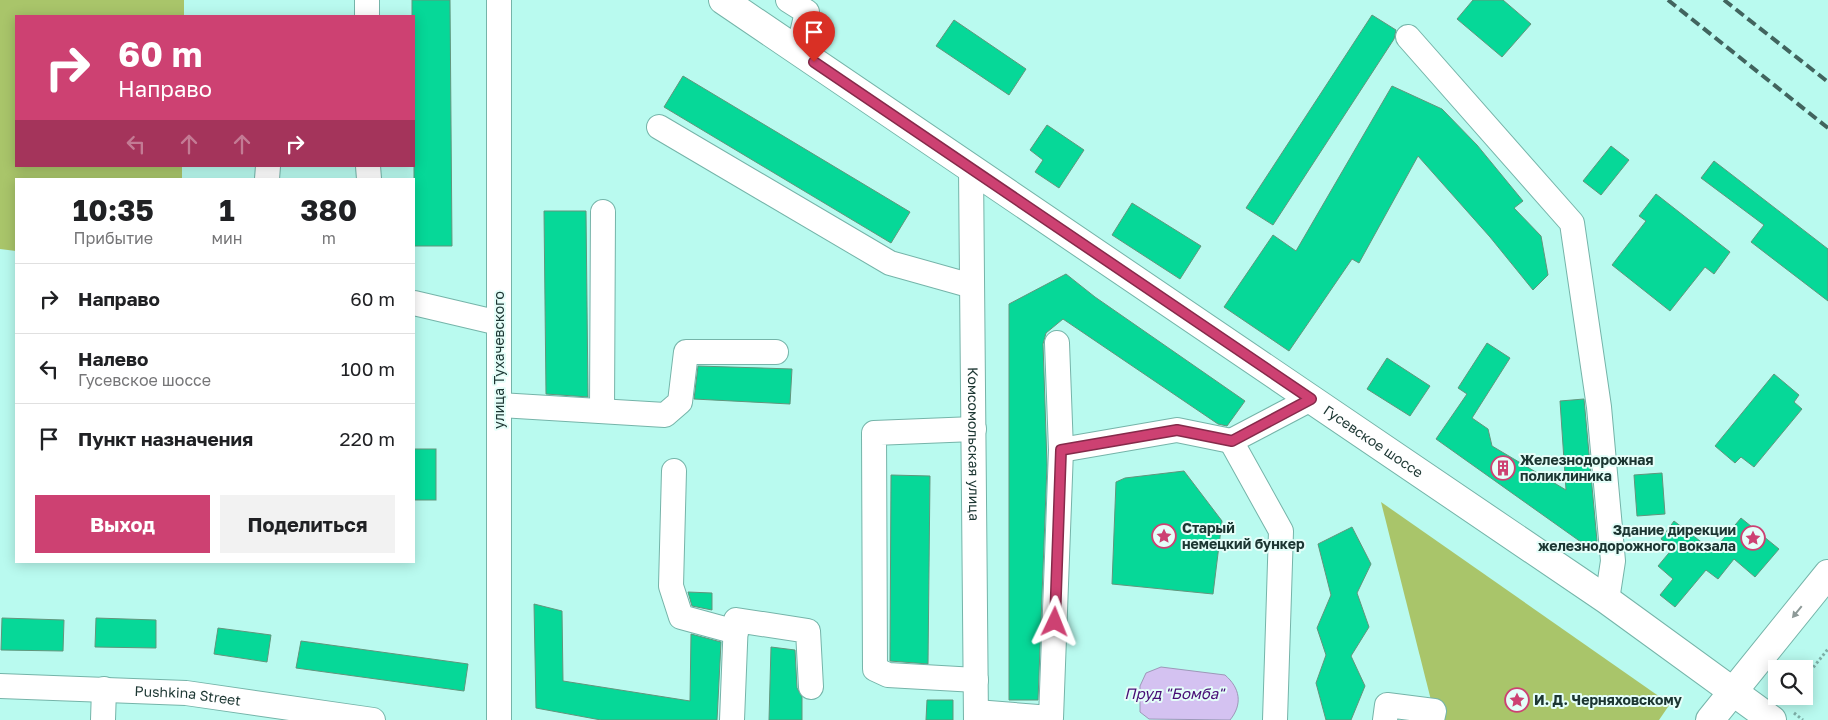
<!DOCTYPE html>
<html lang="ru">
<meta charset="utf-8">
<style>
body{margin:0;font-family:"Golos Text",sans-serif;background:#f2f2f2;color:#202124;height:100vh;display:flex;flex-direction:column;font-size:19px;white-space:nowrap}
*{box-sizing:border-box;margin:0}
p{font-size:16px;color:#757577}
.icon{flex:none;width:28px;height:28px;fill:none;stroke:currentColor;stroke-width:2;stroke-linecap:round;stroke-linejoin:round}
.map{position:relative;flex:1;overflow:hidden}
.sheet{position:absolute;left:15px;top:178px;width:400px;height:385px;display:flex;flex-direction:column;background:#fff;border-radius:0px;box-shadow:0 2px 12px #0003}
.sheet>*{flex:none}
.guide{position:absolute;left:15px;top:15px;width:400px;height:152px;border-radius:0px;box-shadow:0 2px 12px #0003;background:#cd4172;color:#fff;overflow:hidden}
.buttons{position:absolute;left:1768px;top:660px;display:grid;gap:10px}
.buttons a{display:grid;place-items:center;width:45px;height:45px;border-radius:0px;background:#fff;box-shadow:0 2px 12px #0003;font-size:25px}
.pin{position:absolute;display:grid;place-items:center;width:42px;height:42px;color:#fff;margin:-51px -21px;border-radius:50% 50% 50% 0;rotate:-45deg;box-shadow:0 0 5px #0007}
.pin .icon{rotate:45deg}
.me{position:absolute;width:55px;margin:-28px;rotate:2deg;stroke-linejoin:round;filter:drop-shadow(0 0 4px #0008)}
.turn{display:flex;align-items:center;gap:18px;height:105px;padding:0 20px;font-size:22px}
.turn .icon{width:65px;height:65px;stroke-width:2.5}
.turn b{display:block;font-size:35px;line-height:42px}
.lanes{display:flex;align-items:center;height:48px;padding:0 20px;background:#0003;justify-content:center;gap:25px;direction:ltr}
.lanes .off{opacity:.35}
.eta{display:flex;justify-content:space-evenly;align-items:center;height:85px;text-align:center}
.eta b{font-size:30px;font-weight:700;line-height:35px}
.cta{display:flex;gap:10px;margin-top:auto;padding:10px 20px}
.cta a{flex:1;height:58px;border-radius:0px;background:#cd4172;color:#fff;font-size:20px;font-weight:700;line-height:58px;text-align:center}
.cta a+a{background:#f2f2f2;color:#202124}
ul{padding:0;list-style:none}
li{display:flex;align-items:center;gap:15px;height:70px;padding:0 20px;border-top:1px solid #e0e0e0}
li div{flex:1}
li b{display:block;font-size:19px}
li em{font-style:normal}
.map>svg:first-child{display:block}
.green{fill:#a9c56a}
.water{fill:#d4c2f1;stroke:#9d98b8}
.building{fill:#06d898;stroke:#62957c}
.lines{fill:none;stroke-linecap:round;stroke-linejoin:round}
.minor-casing{stroke:#75b4a9;stroke-width:26}
.major-casing{stroke:#75b4a9;stroke-width:30}
.highway-casing{stroke:#75b4a9;stroke-width:30}
.path{stroke:#7dafa7;stroke-width:3;stroke-dasharray:2.5 2.5;stroke-linecap:butt}
.minor{stroke:#fff;stroke-width:24}
.major{stroke:#fff;stroke-width:28}
.highway{stroke:#fff;stroke-width:28}
.rail{stroke:#41645e;stroke-width:4;stroke-dasharray:10 5;stroke-linecap:butt}
.oneway{fill:#8e9a98}
.route-casing{stroke:#852a4a;stroke-width:12}
.route{stroke:#cd4172;stroke-width:9}
.labels{text-anchor:middle;stroke-width:4;stroke-linejoin:round;paint-order:stroke}
.street-label{font-size:14px;fill:#1c3632;stroke:#e5fef9}
.poi-label{font-size:14px;font-weight:bold;fill:#1c3632;stroke:#e5fef9;text-anchor:start}
.water-label{font-size:15px;font-style:italic;fill:#470d75;stroke:#e5fef9}
</style>
<div class="map">
<svg width="1828" height="720" viewBox="0 0 1828 720">
<rect width="100%" height="100%" fill="#b9faef"/>
<g class="green">
<path d="M0,0h184v16h-168v150h166v13h-166v72l-16,-2z"/>
<path d="M1381,502l289,202 -11,16h-223z"/>
</g>
<path class="water" d="M1161,667l64,8c15,13 18,29 5,45l-81,-1 -9,-7v-26l6,-13z"/>
<g class="building">
<path d="M412,0h38l2,246h-38v-230h-2z"/>
<path d="M1473,0h30l28,24 -29,33 -45,-38z"/>
<path d="M1372,15l24,15 -2,9 -121,186 -27,-17z"/>
<path d="M954,20l72,49 -17,26 -73,-49z"/>
<path d="M683,76l227,136 -19,31 -227,-136z"/>
<path d="M1392,86l50,23 35,36 46,56 -9,7 27,28 7,39 -15,15 -43,-53 -72,-81 -59,107 -7,-4 -63,92 -65,-44 49,-72 23,16z"/>
<path d="M1047,125l37,25 -25,38 -24,-16 8,-12 -13,-10z"/>
<path d="M1611,146l18,14 -28,35 -18,-14z"/>
<path d="M1714,161l114,88v52l-77,-59 13,-17 -63,-47z"/>
<path d="M1656,194l74,58 -16,22 -9,-7 -35,44 -58,-46 34,-44 -7,-5z"/>
<path d="M1132,203l69,43 -21,33 -68,-44z"/>
<path d="M544,211h42l2,186 -42,-3z"/>
<path d="M1066,274l29,23 150,104 -18,25 -9,-2 -155,-105 -17,14 -3,11 4,121 -9,235h-29v-396z"/>
<path d="M1487,343l23,15 -38,60 16,11 4,17 74,44 -6,-89 24,-2 13,142 -9,6 -152,-108 31,-45 -9,-6z"/>
<path d="M1387,358l43,28 -20,30 -43,-27z"/>
<path d="M698,366l94,3 -2,35 -96,-5z"/>
<path d="M1774,374l25,21 -5,7 8,7 -48,58 -13,-10 -6,6 -20,-17z"/>
<rect x="414" y="449" width="22" height="51"/>
<path d="M1184,471l38,50 -9,73 -101,-10 4,-102 9,-4z"/>
<path d="M1662,473l3,41 -28,2 -3,-41z"/>
<path d="M891,475l39,1 -2,188 -38,-3z"/>
<path d="M1741,518l38,31 -24,28 -21,-18 -16,20 -12,-9 -31,37 -15,-12 13,-16 -15,-13 15,-18 -12,-9 13,-18 39,30z"/>
<path d="M1352,527l19,37 -14,29 12,34 -18,29 14,30 -14,34h-25l-10,-37 10,-28 -9,-27 14,-33 -13,-51z"/>
<path d="M688,592l24,1v17l-20,-4z"/>
<path d="M534,604l28,7 1,70 127,20 1,-67 30,8 -4,78h-116l-65,-12z"/>
<path d="M2,618l62,2 -1,31 -62,-1z"/>
<path d="M96,618l60,2v28l-61,-1z"/>
<path d="M218,628l53,7 -4,27 -53,-8z"/>
<path d="M301,641l167,23 -4,27 -168,-23z"/>
<path d="M771,647l24,3 2,38 5,9v23h-33z"/>
<path d="M927,700h26v20h-27z"/>
</g>
<g class="lines">
<g class="minor-casing">
<g id="minor">
<path d="M367,0v16"/>
<path d="M499,0v720"/>
<path d="M788,0l19,12 -9,39"/>
<path d="M1408,37l164,186 27,184 14,154 -6,39"/>
<path d="M659,127l231,136 82,23"/>
<path d="M368,166l1,13"/>
<path id="s1" d="M971,168l5,552"/>
<path d="M267,179l1,-13"/>
<path d="M414,303l85,20"/>
<path d="M499,405l166,10 15,-13 6,-50h90"/>
<path d="M602,411l1,-199"/>
<path d="M974,429l-100,4 1,236 13,6 88,5"/>
<path d="M1061,450l116,-20 54,11"/>
<path d="M674,471l-3,115 10,31 55,15"/>
<path id="s2" d="M0,686l186,7 187,27"/>
<path d="M976,712l75,6 10,-268 -4,-107"/>
<path d="M103,720l1,-31"/>
<path d="M732,720l4,-100 72,11 3,56"/>
<path d="M1275,720l6,-189 -50,-90 80,-42"/>
<path d="M1385,720l2,-15 47,6 -2,9"/>
</g>
</g>
<g class="major-casing">
<path id="major" d="M1710,720l118,-146"/>
</g>
<g class="highway-casing">
<g id="highway">
<path id="s3" d="M723,0l884,600 165,120"/>
</g>
</g>
<g class="path">
<path d="M1804,679l24,-30"/>
<path d="M1785,702l5,-6"/>
<path d="M1794,713l9,7"/>
</g>
<use href="#minor" class="minor"/>
<use href="#major" class="major"/>
<use href="#highway" class="highway"/>
<g class="rail">
<path d="M1668,0l160,128"/>
<path d="M1724,0l104,82"/>
</g>
</g>
<defs><path id="oneway-solid" d="M-6-.8H1V-3.2L6.5 0L1 3.2V.8H-6Z" transform="scale(1.25)"/></defs>
<use class="oneway" href="#oneway-solid" transform="translate(1797 612) rotate(129)"/>
<g class="lines">
<g class="route-casing">
<path id="route" d="M814,62l497,337 -79,42 -55,-11 -116,20 -6,172"/>
</g>
<use href="#route" class="route"/>
</g>
<defs>
<g id="building-ring" transform="scale(1.25)"><circle r="9.5" fill="#e5fef9" stroke="#cd4172" stroke-width="1.5"/><path d="M-4-6H4V6H1V3H-1V6H-4ZM-2.5-4.3h1.7v1.8h-1.7ZM.8-4.3h1.7v1.8H.8ZM-2.5-1h1.7V.8h-1.7ZM.8-1h1.7V.8H.8Z" fill="#cd4172"/></g>
<g id="sight-ring" transform="scale(1.25)"><circle r="9.5" fill="#e5fef9" stroke="#cd4172" stroke-width="1.5"/><path d="M0-6L1.8-2.2L6-1.7L2.9 1.2L3.7 5.4L0 3.3L-3.7 5.4L-2.9 1.2L-6-1.7L-1.8-2.2Z" fill="#cd4172"/></g>
</defs>
<g fill-rule="evenodd">
<use href="#building-ring" x="1503" y="468"/>
<use href="#sight-ring" x="1164" y="536"/>
<use href="#sight-ring" x="1753" y="538"/>
<use href="#sight-ring" x="1517" y="700"/>
</g>
<g class="labels">
<g class="street-label">
<text transform="translate(499 360) rotate(-90)" y="5">улица Тухачевского</text>
<text dy="5" stroke="none"><textPath href="#s3" startOffset="786">Гусевское шоссе</textPath></text>
<text dy="5" stroke="none"><textPath href="#s1" startOffset="276">Комсомольская улица</textPath></text>
<text dy="5" stroke="none"><textPath href="#s2" startOffset="188">Pushkina Street</textPath></text>
</g>
<g class="poi-label">
<text x="1520" y="465">Железнодорожная<tspan x="1520" dy="16">поликлиника</tspan></text>
<text x="1182" y="533">Старый<tspan x="1182" dy="16">немецкий бункер</tspan></text>
<text x="1736" y="535" text-anchor="end">Здание дирекции<tspan x="1736" dy="16">железнодорожного вокзала</tspan></text>
<text x="1534" y="705">И. Д. Черняховскому</text>
</g>
<g class="water-label">
<text x="1174" y="699">Пруд "Бомба"</text>
</g>
</g>
</svg>
<div class="buttons">
<a><svg class="icon" aria-label="search" viewBox="0 0 24 24"><circle cx="10" cy="10" r="6"/><path d="M15 15l6 6"/></svg></a>
</div>
<div class="pin" style="left:814px;top:62px;background:#d93025"><svg class="icon" aria-label="arrive" viewBox="0 0 24 24"><path d="M6 21V4h12l-3 4 3 4H6"/></svg></div>
<svg class="me" style="left:1055px;top:622px" viewBox="-20 -20 40 40"><path d="M0-17L14 15 0 8-14 15z" fill="#cd4172" stroke="#fff" stroke-width="4"/></svg>
<div class="guide">
<div class="turn"><svg class="icon" aria-label="right" viewBox="0 0 24 24"><path d="M7 20v-9h11M14 6l5 5-5 5"/></svg><div><b>60 m</b>Направо</div></div>
<div class="lanes"><svg class="icon off" aria-label="left" viewBox="0 0 24 24"><path d="M17 20v-9H6M10 6l-5 5 5 5"/></svg><svg class="icon off" aria-label="ahead" viewBox="0 0 24 24"><path d="M12 20V5M6 11l6-6 6 6"/></svg><svg class="icon off" aria-label="ahead" viewBox="0 0 24 24"><path d="M12 20V5M6 11l6-6 6 6"/></svg><svg class="icon" aria-label="right" viewBox="0 0 24 24"><path d="M7 20v-9h11M14 6l5 5-5 5"/></svg></div>
</div>
<section class="sheet">
<div class="eta">
<div><b>10:35</b><p>Прибытие</p></div>
<div><b>1</b><p>мин</p></div>
<div><b>380</b><p>m</p></div>
</div>
<ul>
<li><svg class="icon" aria-label="right" viewBox="0 0 24 24"><path d="M7 20v-9h11M14 6l5 5-5 5"/></svg><div><b>Направо</b></div><em>60 m</em></li>
<li><svg class="icon" aria-label="left" viewBox="0 0 24 24"><path d="M17 20v-9H6M10 6l-5 5 5 5"/></svg><div><b>Налево</b><p>Гусевское шоссе</p></div><em>100 m</em></li>
<li><svg class="icon" aria-label="arrive" viewBox="0 0 24 24"><path d="M6 21V4h12l-3 4 3 4H6"/></svg><div><b>Пункт назначения</b></div><em>220 m</em></li>
</ul>
<div class="cta"><a>Выход</a><a>Поделиться</a></div>
</section>
</div>
